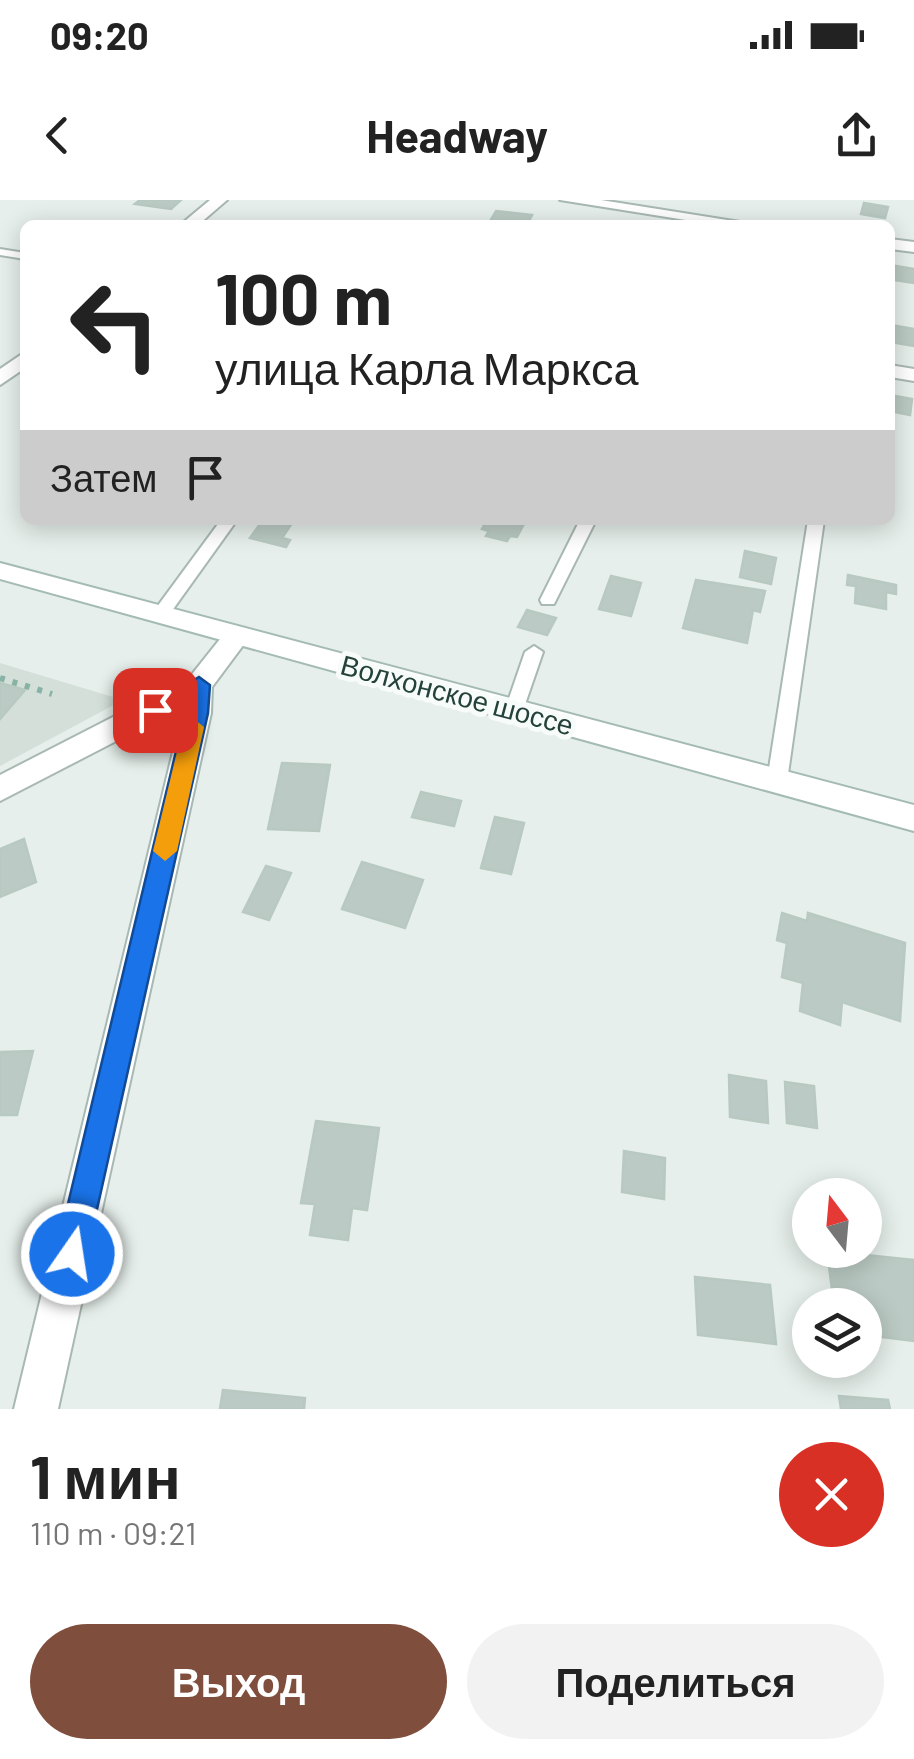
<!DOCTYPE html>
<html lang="ru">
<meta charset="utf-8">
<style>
body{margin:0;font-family:Barlow,sans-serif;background:#f2f2f2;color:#222;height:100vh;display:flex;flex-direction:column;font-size:38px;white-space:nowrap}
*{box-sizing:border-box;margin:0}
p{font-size:32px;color:#767676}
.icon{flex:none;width:55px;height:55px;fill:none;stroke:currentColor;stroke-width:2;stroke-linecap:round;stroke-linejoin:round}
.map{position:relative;height:1209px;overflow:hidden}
.side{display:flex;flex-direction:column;background:#fff;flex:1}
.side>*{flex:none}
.top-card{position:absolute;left:20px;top:20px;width:875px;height:305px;border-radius:15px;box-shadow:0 5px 25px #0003;background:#fff;color:#222;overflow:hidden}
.needle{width:65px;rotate:344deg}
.fabs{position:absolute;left:792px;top:978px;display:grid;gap:20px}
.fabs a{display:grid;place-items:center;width:90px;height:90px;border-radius:50%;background:#fff;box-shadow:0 5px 25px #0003;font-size:50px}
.pin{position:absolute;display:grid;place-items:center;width:85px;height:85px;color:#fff;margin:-42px;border-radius:20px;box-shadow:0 5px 15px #0006}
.me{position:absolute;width:110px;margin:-55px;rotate:13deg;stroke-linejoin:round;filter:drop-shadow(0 0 8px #0008)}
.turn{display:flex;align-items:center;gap:35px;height:210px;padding:0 30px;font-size:45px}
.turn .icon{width:130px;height:130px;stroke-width:2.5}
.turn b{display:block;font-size:70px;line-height:85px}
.then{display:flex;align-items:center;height:95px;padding:0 30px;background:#0003;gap:20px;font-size:38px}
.round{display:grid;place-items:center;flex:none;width:105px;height:105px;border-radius:52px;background:#f2f2f2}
.overview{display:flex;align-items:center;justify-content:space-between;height:170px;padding:0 30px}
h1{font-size:60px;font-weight:700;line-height:75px}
.button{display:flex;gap:20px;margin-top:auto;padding:20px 30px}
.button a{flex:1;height:115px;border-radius:60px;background:#804e3d;color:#fff;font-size:40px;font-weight:700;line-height:115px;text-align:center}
.button a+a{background:#f2f2f2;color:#222}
.status{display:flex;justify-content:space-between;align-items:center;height:70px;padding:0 50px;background:#fff;direction:ltr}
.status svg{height:28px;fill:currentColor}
header{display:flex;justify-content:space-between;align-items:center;height:130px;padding:0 30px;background:#fff;font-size:45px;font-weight:700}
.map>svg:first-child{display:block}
.built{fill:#d4dfda}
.building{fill:#bbcac4;stroke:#b8c9c2;stroke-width:2.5}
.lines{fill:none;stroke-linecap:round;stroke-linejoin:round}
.service-casing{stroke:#a8b8b2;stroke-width:4}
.minor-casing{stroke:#a8b8b2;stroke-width:4}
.tertiary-casing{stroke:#a8b8b2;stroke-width:4}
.secondary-casing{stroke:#a4bbb3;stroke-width:4}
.path{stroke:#86b3a5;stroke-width:6;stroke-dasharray:5 8;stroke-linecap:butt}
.service{fill:#fff;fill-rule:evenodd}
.minor{fill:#fff;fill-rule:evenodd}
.tertiary{fill:#fff;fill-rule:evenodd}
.secondary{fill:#fff;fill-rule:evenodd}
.route{fill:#1a73e8;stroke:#114b97;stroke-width:2.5}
.slow{fill:#f59e0b}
.labels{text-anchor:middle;stroke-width:10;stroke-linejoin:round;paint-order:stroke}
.street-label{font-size:28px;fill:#24423a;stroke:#f7fbf9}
</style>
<div class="status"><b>09:20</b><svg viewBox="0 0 49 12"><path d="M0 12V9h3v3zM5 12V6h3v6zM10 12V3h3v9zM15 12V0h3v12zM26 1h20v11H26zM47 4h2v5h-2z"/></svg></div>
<header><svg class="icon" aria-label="back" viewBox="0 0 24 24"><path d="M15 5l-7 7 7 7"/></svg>Headway<svg class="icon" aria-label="share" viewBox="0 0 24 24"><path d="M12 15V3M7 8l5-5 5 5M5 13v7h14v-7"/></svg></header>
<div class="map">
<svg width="914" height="1209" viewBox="0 0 914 1209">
<rect width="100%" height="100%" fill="#e6efeb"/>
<path class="built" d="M0,463l123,37 -123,66z"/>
<g class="building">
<path d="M140,0h41l-10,9 -36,-5z"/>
<path d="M864,3l24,4 -3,11 -24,-4z"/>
<path d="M496,11l36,4 -5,10 -38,-2z"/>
<path d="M896,66l18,3v14l-20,-3z"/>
<path d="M891,125l23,4v17l-24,-4z"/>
<path d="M890,195l22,4 -2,16 -20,-4z"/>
<path d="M263,320h31l-12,18 8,2 -4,7 -36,-9z"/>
<path d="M487,320h39l-9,17 -7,-1 -3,5 -21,-5 3,-5 -7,-2z"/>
<path d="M745,351l31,7 -5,26 -31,-7z"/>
<path d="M848,375l48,10v9l-10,-2v17l-31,-6 1,-17 -9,-1z"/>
<path d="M611,376l30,7 -10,33 -32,-7z"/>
<path d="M696,380l69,11 -5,21 -7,-2 -6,33 -64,-15z"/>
<path d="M527,410l29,8 -9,17 -29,-8z"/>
<path d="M0,483l25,7 -25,29z"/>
<path d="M282,563l48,2 -11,66 -51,-2z"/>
<path d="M421,592l40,9 -7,25 -42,-9z"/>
<path d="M495,617l29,6 -13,51 -30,-6z"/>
<path d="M24,639l12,43 -36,15v-48z"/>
<path d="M362,662l61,18 -18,48 -63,-19z"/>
<path d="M266,666l25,7 -22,47 -26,-8z"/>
<path d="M782,713l25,8 1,-8 97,30 -5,78 -58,-19 -2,23 -40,-14 3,-28 -21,-6 5,-34 -10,-3z"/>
<path d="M33,851l-16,64h-17v-63z"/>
<path d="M729,875l37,6 2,42 -38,-6z"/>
<path d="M785,882l29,4 3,42 -30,-5z"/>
<path d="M316,921l63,7 -12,82 -15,-2 -4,32 -38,-5 5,-31 -14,-1z"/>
<path d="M624,951l41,7 -1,41 -42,-7z"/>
<path d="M827,1051l87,9v81l-49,-6v-30h-31z"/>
<path d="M695,1077l75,8 6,59 -78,-9z"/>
<path d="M223,1190l82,8 -1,11h-84z"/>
<path d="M839,1196l49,4 2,9h-49z"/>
</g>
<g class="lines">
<g class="service-casing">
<g id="service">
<path d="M0,49l25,4v6l-25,-4z"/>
<path d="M221,320h16l-71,99h-12v-8z"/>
<path d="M580,320h16l-42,84h-12l-2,-4z"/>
<path d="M808,320h16l-37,261 -3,6h-14l-3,-6z"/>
<path d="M534,446l9,6 -20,58 -9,7 -7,-2 -2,-5 20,-58z"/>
</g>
</g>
<g class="minor-casing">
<g id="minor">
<path d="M560,0h41l158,25h-42z"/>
<path d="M890,39l24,3v10l-24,-3z"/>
<path d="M890,165l24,4v12l-24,-4z"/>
<path d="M237,427l13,9 -38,51 -1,26 -153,696h-44l170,-703 -184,95v-26l189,-97 39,-49z"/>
</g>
</g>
<g class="tertiary-casing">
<g id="tertiary">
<path d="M210,0h17l-29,25h-18z"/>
<path d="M25,152v16l-25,17v-16z"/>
</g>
</g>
<g class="secondary-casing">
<path id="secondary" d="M0,363l914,242v26l-914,-252z"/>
</g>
<path class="path" d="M0,478l52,16"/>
<use href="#service" class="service"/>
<use href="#minor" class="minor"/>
<use href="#tertiary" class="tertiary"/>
<use href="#secondary" class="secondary"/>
</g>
<path class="route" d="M199,477l11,8 -2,28 -121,541 -4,11 -11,5 -11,-5 -5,-11 132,-553 -33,17 -11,-8z"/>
<path class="slow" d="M194,519l10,8 -27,124 -12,10 -12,-10 30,-124z"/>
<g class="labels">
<g class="street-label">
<text transform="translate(457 495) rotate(15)" y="10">Волхонское шоссе</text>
</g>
</g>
</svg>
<div class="fabs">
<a><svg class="needle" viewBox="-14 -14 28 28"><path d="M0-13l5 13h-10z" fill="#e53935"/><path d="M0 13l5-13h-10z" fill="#767676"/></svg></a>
<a><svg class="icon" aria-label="layers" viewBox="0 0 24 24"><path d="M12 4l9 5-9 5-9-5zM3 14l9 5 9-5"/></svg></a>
</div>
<div class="pin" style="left:155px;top:510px;background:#d93025"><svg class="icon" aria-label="arrive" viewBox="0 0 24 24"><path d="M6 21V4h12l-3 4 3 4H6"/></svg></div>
<svg class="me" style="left:72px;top:1054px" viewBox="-20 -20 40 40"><circle r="17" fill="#1a73e8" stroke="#fff" stroke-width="3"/><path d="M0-11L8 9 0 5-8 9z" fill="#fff"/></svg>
<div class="top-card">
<div class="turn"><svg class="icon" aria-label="left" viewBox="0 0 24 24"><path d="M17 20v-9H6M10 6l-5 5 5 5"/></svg><div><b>100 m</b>улица Карла Маркса</div></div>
<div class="then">Затем<svg class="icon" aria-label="arrive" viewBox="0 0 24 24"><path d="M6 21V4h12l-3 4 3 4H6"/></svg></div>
</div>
</div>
<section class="side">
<div class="overview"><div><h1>1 мин</h1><p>110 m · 09:21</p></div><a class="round" style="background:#d93025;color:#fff"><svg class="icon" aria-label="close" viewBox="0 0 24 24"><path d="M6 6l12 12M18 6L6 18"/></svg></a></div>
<div class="button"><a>Выход</a><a>Поделиться</a></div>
</section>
